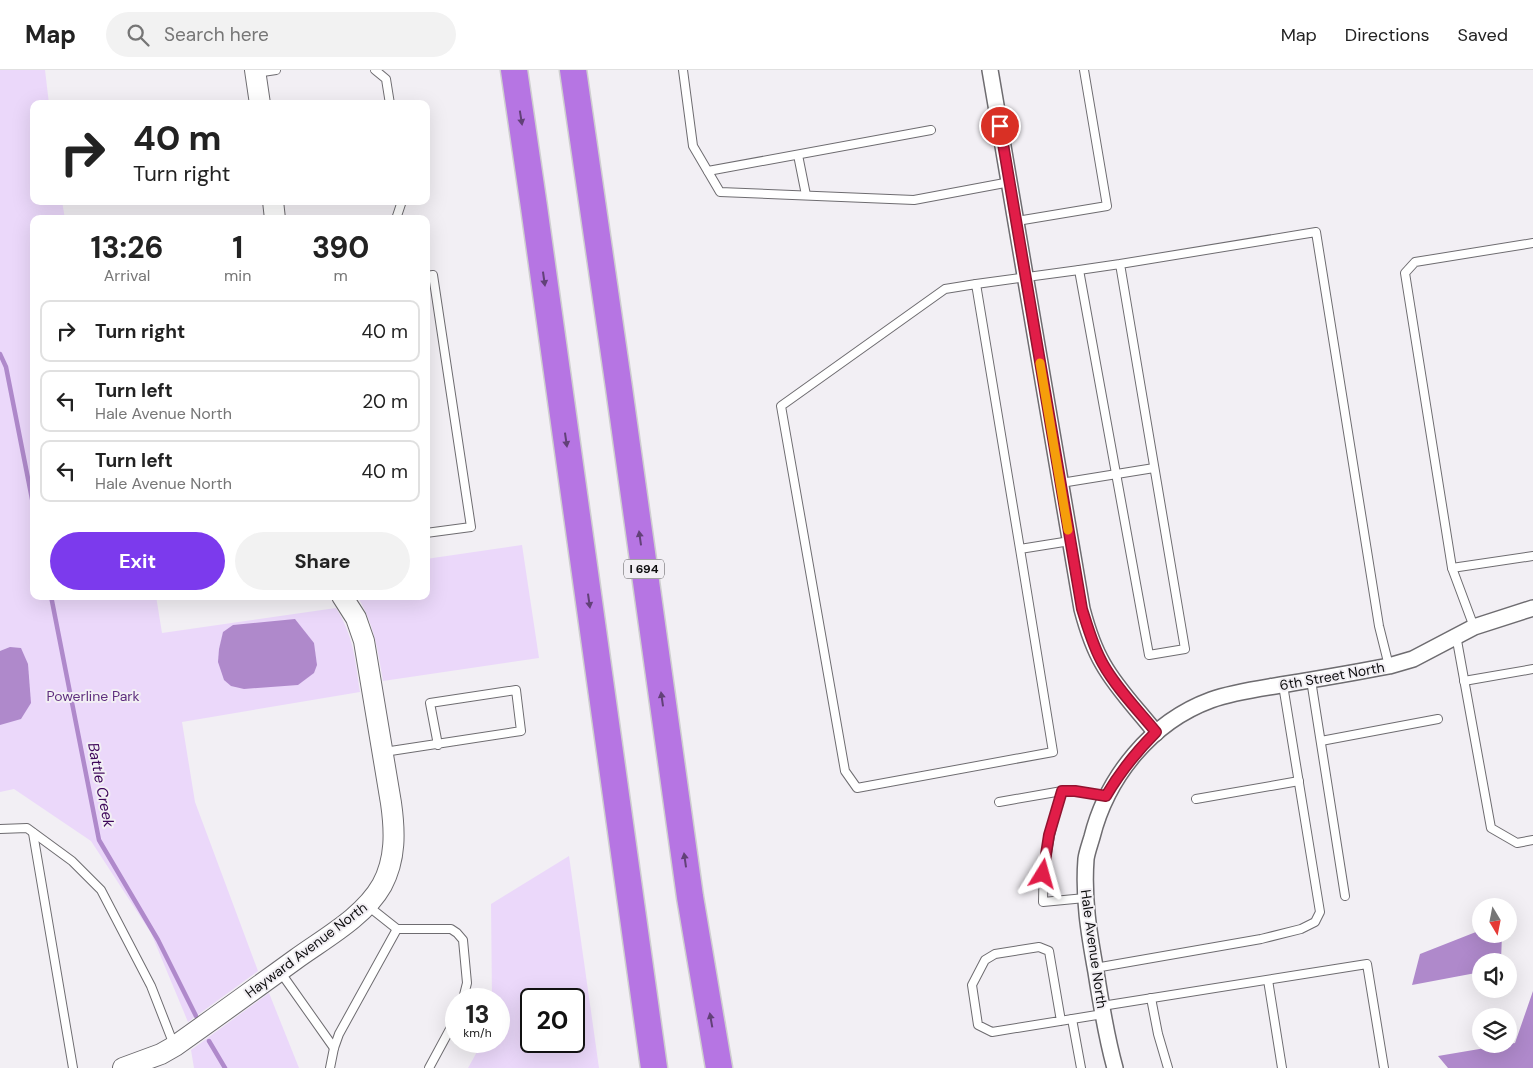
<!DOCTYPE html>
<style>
body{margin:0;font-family:"DM Sans",sans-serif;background:#f2f2f2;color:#222;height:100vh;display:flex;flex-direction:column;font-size:19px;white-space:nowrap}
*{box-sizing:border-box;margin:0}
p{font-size:16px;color:#767676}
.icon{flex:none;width:28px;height:28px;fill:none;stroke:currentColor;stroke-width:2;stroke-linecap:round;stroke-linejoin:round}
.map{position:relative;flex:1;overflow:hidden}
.side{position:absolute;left:30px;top:145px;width:400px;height:385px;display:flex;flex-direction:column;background:#fff;border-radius:10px;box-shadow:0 5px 20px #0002}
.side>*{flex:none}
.guide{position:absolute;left:30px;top:30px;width:400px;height:105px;border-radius:10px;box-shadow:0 5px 20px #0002;background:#fff;color:#222;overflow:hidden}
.needle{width:32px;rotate:170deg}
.fabs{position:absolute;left:1472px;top:828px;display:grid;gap:10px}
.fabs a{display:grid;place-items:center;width:45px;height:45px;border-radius:50%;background:#fff;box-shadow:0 5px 20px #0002;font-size:25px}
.speed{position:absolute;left:445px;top:918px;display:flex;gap:10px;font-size:25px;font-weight:700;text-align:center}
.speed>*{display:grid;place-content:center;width:65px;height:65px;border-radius:50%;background:#fff;box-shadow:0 5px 20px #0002;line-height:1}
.speed small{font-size:12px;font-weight:400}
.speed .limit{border:2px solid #111;border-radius:8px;background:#fff;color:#111}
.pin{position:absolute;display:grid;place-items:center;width:42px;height:42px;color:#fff;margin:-21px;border:2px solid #fff;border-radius:50%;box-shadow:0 1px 5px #0007}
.me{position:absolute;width:55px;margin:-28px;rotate:8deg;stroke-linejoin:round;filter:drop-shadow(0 0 4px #0008)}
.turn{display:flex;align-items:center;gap:18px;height:105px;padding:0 20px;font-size:22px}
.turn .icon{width:65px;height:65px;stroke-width:2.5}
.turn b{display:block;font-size:35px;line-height:42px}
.eta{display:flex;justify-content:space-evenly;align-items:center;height:85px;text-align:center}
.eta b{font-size:30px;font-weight:700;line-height:35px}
.action{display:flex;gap:10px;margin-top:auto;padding:10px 20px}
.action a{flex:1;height:58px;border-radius:30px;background:#7c3aed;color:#fff;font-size:20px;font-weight:700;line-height:58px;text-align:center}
.action a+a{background:#f2f2f2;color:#222}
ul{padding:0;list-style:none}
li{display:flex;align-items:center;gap:15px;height:62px;margin:0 10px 8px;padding:0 10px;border:2px solid #e0e0e0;border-radius:10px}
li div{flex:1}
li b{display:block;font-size:19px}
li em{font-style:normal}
header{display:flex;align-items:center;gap:30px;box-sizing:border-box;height:70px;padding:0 25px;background:#fff;border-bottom:1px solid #e0e0e0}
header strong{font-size:24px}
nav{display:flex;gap:28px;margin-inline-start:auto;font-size:18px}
.search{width:350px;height:45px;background:#f2f2f2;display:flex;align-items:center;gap:12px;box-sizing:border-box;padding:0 18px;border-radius:28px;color:#767676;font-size:19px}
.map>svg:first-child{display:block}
.green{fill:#ebd8fa;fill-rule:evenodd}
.water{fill:#af89cb}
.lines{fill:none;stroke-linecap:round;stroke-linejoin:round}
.stream{stroke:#af89cb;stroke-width:4.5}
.lane-casing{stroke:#6e6c70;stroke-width:10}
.street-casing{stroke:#6e6c70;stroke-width:18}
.secondary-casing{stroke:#6e6c70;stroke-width:22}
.highway-casing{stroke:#cfcfcf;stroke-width:29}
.lane{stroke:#fff;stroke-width:8}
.street{stroke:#fff;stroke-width:15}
.secondary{stroke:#fff;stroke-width:20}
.highway{stroke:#b675e3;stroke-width:26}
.oneway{fill:#624178}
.route-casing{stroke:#92132f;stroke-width:12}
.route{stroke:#e11d48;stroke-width:9}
.slow{stroke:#f59e0b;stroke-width:9}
.labels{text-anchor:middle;stroke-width:4;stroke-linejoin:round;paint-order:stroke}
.shield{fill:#f2eff4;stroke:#525153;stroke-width:1}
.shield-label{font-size:12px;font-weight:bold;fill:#0d0d0e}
.street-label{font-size:14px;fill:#0d0d0e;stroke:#f2eff4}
.park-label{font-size:14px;fill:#5f2e7e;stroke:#f2eff4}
.water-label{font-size:15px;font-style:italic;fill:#3f085b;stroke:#f2eff4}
</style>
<header>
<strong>Map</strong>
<div class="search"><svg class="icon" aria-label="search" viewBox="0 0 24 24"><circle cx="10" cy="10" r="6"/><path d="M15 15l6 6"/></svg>Search here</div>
<nav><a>Map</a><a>Directions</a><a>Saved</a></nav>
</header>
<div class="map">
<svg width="1533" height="998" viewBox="0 0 1533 998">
<rect width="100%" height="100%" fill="#f2eff4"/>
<g class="green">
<path d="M0,0h45l4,34h-15v97h28l3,18h-31v377h122l6,37 174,-25c18,29 19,51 24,84l-178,30 13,80 63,169 -70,51 -37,-89 -60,-92 -77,-52 -14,3z"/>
<path d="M522,475l17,113 -156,23c-5,-30 -9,-58 -26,-85h69v-37z"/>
<path d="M569,786l30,212h-131l15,-27h16v-42h-7l-1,-95zM531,929h43v42h-43z"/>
<path d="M269,923l30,75h-105l-3,-18z"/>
</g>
<g class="water">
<path d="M295,549l19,24 3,22 -3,8 -16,12 -54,4 -13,-3 -7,-6 -6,-18 1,-13 4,-17 10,-7z"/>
<path d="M10,577l11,1 7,16 3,39 -10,16 -21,6v-74z"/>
<path d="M1481,860v4h21l-1,27h-20v11l-69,13 8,-31z"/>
<path d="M1533,921v77h-85l-10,-12 77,-13z"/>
</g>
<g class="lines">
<g class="stream">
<path d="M0,284l6,13 28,142"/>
<path d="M51,526l48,244 59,100 38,76"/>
<path d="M209,971l16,27"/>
</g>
<g class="lane-casing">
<g id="lane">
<path d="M375,0l11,9 4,25"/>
<path d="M683,0l10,76 27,46 194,8 96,-18"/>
<path d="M256,3l20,-3"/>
<path d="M798,85l8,40"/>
<path d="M708,101l223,-41"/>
<path d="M396,149l6,-18"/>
<path d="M1017,151l90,-15 -23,-136"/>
<path d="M1120,194l-41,6 70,385 36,-6 -65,-385 196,-32 63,394 10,40"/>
<path d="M426,206l7,-1 38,252 -45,6"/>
<path d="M976,214l103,-14"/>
<path d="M1061,413l93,-15"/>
<path d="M1020,479l-44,-265 -31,5 -164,117 64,365 12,17 196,-36 -33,-203 50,-8"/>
<path d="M1452,498l81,-12"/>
<path d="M1474,557l-22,-59 -47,-295 10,-11 118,-19"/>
<path d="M1456,565l35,193 26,15 16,-3"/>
<path d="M1311,610l34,216"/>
<path d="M1464,611l69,-12"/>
<path d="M1321,671l117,-22"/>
<path d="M384,682l137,-21 -5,-41 -86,13 8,42"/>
<path d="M1062,721c-12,37 -19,72 -19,111l42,-4"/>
<path d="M1196,729l103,-18"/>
<path d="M999,732l63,-11h13l31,5"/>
<path d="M0,759l27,-1 45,33 29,29 50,96 23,59"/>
<path d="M33,763l40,235"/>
<path d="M368,836l29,23h54l6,4 6,7 4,43 -4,16"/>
<path d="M1095,898l166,-29 40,-10 14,-7 5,-10 -37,-227"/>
<path d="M281,903l53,75"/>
<path d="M1268,910l14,88"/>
<path d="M1151,928l7,36 10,34"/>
<path d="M1102,936l265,-42 17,104"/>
<path d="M1072,949l9,49"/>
<path d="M1061,951l-12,-70 -10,-4 -44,7 -10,6 -13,25 6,40 14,7 111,-18"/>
<path d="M330,998l4,-20 5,-14 58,-105"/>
<path d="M429,998l27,-50"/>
</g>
</g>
<g class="street-casing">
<g id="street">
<path d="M990,0l92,539c5,19 11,38 21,55 14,25 35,46 53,69"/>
<path d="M1115,998c-9,-32 -14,-64 -19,-96 -7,-38 -13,-74 -10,-113 1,-7 4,-15 6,-22 15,-60 59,-115 119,-137 22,-8 46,-11 70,-15 36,-6 72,-12 108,-19l24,-7 61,-32 59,-19"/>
</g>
</g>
<g class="secondary-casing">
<g id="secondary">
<path d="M255,0l5,34"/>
<path d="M273,131l2,18"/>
<path d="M123,998l38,-14 14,-8c41,-29 81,-58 121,-87 29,-21 68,-42 86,-74 14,-26 13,-54 9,-82l-27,-162 -8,-23 -14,-22"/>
</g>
</g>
<g class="highway-casing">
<g id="highway">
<path d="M514,0l20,137 120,861"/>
<path d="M573,0l46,318 71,509 29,171"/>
</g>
</g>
<use href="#lane" class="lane"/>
<use href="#street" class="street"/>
<use href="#secondary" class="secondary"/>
<use href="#highway" class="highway"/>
</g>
<defs><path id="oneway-solid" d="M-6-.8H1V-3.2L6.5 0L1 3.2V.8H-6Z" transform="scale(1.25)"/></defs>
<g class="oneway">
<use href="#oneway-solid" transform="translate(521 48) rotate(81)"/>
<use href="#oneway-solid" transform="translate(544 209) rotate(82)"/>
<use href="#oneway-solid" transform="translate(566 370) rotate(82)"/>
<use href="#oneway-solid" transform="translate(640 468) rotate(-98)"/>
<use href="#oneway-solid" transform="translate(589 531) rotate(82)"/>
<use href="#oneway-solid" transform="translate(662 629) rotate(-98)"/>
<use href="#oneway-solid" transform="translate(685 790) rotate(-98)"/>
<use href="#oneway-solid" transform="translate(711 950) rotate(-100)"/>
</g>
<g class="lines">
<g class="route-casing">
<path id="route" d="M1000,56l82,483c6,19 11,38 21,55 14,25 35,46 53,68 -20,20 -36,40 -50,64l-31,-5h-13l-13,44 -6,39"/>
</g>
<use href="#route" class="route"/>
<path class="slow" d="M1040,293l28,167"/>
</g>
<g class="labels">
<rect class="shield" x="624" y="489.5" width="40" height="19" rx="4"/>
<g class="shield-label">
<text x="644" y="503">I 694</text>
</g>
<g class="street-label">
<text transform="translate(1332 606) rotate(-10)" y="5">6th Street North</text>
<text transform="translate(1094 879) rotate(82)" y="5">Hale Avenue North</text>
<text transform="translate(306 880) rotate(-37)" y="5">Hayward Avenue North</text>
</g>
<g class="park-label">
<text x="93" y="631">Powerline Park</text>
</g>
<g class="water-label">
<text transform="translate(101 715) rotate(79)" y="5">Battle Creek</text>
</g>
</g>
</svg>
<div class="fabs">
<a><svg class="needle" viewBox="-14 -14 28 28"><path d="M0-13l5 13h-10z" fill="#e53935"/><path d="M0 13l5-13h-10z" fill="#767676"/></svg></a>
<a><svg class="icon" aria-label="sound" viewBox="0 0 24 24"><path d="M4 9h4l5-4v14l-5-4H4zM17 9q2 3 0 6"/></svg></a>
<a><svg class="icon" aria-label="layers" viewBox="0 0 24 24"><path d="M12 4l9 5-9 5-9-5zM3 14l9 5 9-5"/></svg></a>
</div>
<div class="speed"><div>13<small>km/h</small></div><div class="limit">20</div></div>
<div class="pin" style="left:1000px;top:56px;background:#d93025"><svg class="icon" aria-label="arrive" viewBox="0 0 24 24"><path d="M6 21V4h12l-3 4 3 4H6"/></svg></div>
<svg class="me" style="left:1043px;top:804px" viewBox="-20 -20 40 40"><path d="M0-17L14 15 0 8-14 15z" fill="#e11d48" stroke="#fff" stroke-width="4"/></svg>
<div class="guide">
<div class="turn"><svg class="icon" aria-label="right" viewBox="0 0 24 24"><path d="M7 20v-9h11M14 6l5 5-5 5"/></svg><div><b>40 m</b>Turn right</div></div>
</div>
<section class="side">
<div class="eta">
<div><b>13:26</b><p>Arrival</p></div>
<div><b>1</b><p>min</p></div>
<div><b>390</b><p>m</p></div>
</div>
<ul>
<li><svg class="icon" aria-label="right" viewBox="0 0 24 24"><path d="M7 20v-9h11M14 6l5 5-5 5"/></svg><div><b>Turn right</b></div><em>40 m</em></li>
<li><svg class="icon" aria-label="left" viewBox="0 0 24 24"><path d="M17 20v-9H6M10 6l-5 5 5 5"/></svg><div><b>Turn left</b><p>Hale Avenue North</p></div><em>20 m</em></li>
<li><svg class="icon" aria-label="left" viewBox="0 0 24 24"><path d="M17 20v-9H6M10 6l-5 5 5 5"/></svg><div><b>Turn left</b><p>Hale Avenue North</p></div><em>40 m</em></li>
</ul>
<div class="action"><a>Exit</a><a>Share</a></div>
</section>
</div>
